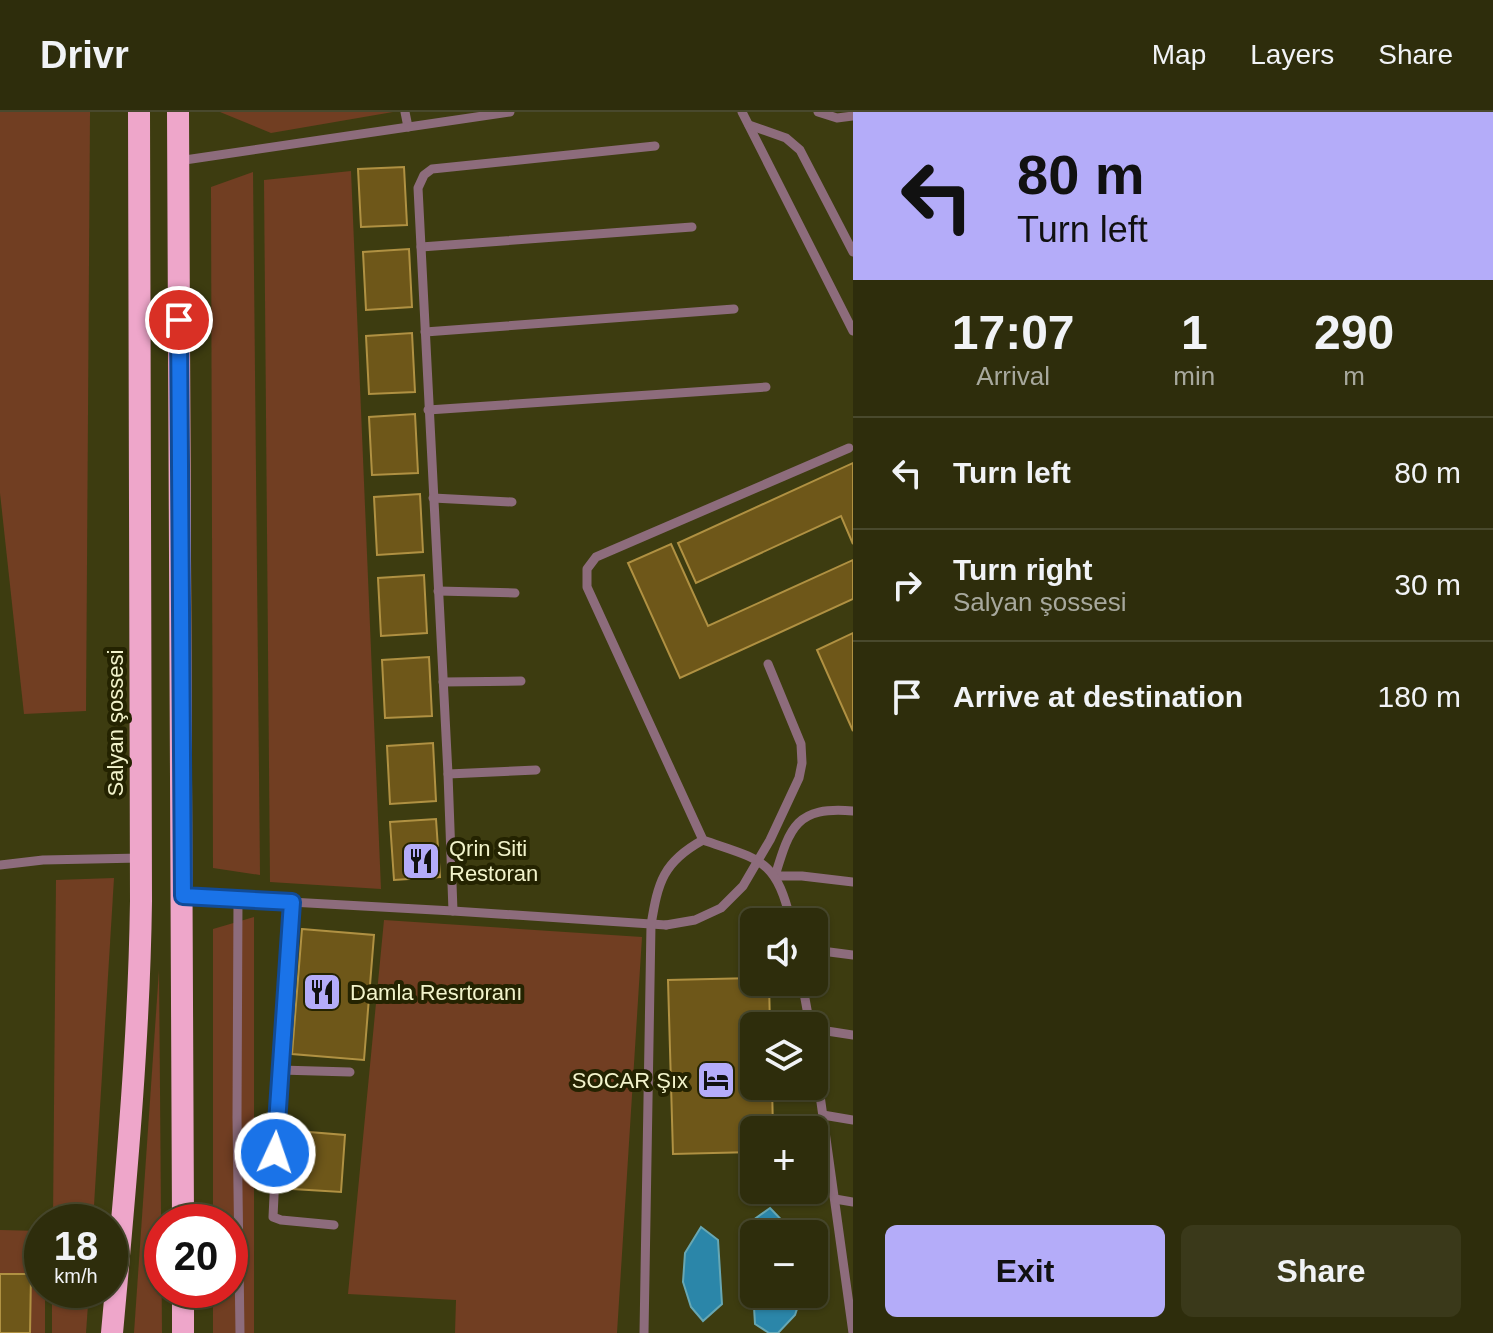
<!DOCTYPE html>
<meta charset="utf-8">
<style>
body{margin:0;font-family:Arial,sans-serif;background:#3a391a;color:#f1f3f6;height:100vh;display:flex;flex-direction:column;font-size:30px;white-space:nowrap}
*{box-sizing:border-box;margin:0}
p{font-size:26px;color:#a7a89d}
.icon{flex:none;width:44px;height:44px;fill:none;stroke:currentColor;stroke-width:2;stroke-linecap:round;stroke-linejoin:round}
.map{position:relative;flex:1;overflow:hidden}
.side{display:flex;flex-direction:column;background:#2e2d0c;width:640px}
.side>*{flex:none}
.hud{background:#b4acf9;color:#111;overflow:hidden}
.buttons{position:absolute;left:740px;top:796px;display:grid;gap:16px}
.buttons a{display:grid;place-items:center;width:88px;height:88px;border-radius:12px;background:#2e2d0c;box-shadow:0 2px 6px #0004,0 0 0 2px #49492d;font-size:40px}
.speed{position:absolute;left:24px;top:1092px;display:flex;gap:16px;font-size:40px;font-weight:700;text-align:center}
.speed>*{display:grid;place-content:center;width:104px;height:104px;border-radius:50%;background:#2e2d0c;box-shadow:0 2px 6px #0004,0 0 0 2px #49492d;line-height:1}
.speed small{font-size:20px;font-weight:400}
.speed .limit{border:12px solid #d22;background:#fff;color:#111}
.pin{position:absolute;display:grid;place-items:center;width:68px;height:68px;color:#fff;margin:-34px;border:4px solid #fff;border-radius:50%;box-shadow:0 2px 8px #0007}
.me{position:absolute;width:88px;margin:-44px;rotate:3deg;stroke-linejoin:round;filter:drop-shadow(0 0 6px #0008)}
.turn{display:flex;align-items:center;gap:28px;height:168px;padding:0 32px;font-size:36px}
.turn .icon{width:104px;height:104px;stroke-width:2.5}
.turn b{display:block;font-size:56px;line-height:68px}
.eta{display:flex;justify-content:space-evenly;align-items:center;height:136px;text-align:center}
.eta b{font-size:48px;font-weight:700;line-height:56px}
.action{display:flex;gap:16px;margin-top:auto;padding:16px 32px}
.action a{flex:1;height:92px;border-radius:12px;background:#b4acf9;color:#111;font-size:32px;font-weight:700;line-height:92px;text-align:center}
.action a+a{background:#3a391a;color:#f1f3f6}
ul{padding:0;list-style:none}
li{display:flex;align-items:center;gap:24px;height:112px;padding:0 32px;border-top:2px solid #49492d}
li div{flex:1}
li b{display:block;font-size:30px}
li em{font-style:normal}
header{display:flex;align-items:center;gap:48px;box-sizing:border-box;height:112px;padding:0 40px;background:#2e2d0c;border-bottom:2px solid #49492d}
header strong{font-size:38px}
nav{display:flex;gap:44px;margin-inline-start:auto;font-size:28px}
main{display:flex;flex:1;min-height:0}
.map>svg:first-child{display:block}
.green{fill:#713e22}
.water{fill:#2b86a9;stroke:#67a7b3;stroke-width:2}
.building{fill:#6e5719;stroke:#b09142;stroke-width:2}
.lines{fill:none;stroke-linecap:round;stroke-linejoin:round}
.service{stroke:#8d6c7c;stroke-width:9}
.trunk{stroke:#eea6ca;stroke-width:22}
.service-bridge{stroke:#8d6c7c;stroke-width:9}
.route-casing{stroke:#114b97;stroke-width:20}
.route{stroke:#1a73e8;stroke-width:14}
.labels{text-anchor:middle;stroke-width:8;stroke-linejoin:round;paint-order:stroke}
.street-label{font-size:22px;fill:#f2f3cb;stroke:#242301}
.poi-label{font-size:22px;fill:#f2f3cb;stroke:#242301;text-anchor:start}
</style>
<header>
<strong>Drivr</strong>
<nav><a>Map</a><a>Layers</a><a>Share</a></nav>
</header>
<main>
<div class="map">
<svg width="853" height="1221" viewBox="0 0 853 1221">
<rect width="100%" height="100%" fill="#3d3c10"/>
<g class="green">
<path d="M0,0h90l-4,599 -62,3 -24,-221z"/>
<path d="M220,0h173l-122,21z"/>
<path d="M351,59l30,718 -111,-7 -6,-702z"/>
<path d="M253,60l7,703 -47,-7 -2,-681z"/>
<path d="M114,766l-21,344h-40l3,-342z"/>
<path d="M254,805v416h-41v-43h17v-68h-17v-293z"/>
<path d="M384,808l258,17 -25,396h-162l1,-33 -108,-6z"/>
<path d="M159,858l3,363h-28z"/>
<path d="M0,1118l42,1v59h3v43h-45z"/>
<path d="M52,1178h37l-3,43h-34z"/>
</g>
<g class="water">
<path d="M770,1096l25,26h-41v60h48l-7,21 -17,18h-9l-14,-9 -6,-101z"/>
<path d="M701,1115l17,13 4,64 -19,17 -12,-14 -8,-25 2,-29z"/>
</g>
<g class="building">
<path d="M404,55l3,58 -46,2 -3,-58z"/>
<path d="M409,137l3,58 -46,3 -3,-58z"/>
<path d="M412,221l3,59 -46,2 -3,-58z"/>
<path d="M415,302l3,59 -46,2 -3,-58z"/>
<path d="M853,351v81l-12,-28 -145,67 -18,-40z"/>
<path d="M420,382l3,58 -46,3 -3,-58z"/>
<path d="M671,432l37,82 145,-66v39l-173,79 -52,-115z"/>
<path d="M424,463l3,58 -46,3 -3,-58z"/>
<path d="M853,521v98l-36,-81z"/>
<path d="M429,545l3,59 -47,2 -3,-58z"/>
<path d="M433,631l3,58 -46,3 -3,-58z"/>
<path d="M436,707l4,58 -46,3 -4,-58z"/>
<path d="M302,817l72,6 -10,125 -72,-6z"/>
<path d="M754,866v4h15l1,44h-16v60h18l1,44h-19v22l-81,2 -5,-174z"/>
<path d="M297,1019l48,4 -4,57 -48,-3z"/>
<path d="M0,1162h31l-1,59h-30z"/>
</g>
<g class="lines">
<g class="service">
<path d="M405,0l3,15"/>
<path d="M742,0l111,219"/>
<path d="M818,0l19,6 16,-2"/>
<path d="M749,13l37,13 14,12 53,102"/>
<path d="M178,49l332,-49"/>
<path d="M421,135l271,-20"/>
<path d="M425,220l309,-23"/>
<path d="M428,298l338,-23"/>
<path d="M433,386l79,4"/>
<path d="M438,479l77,2"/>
<path d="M443,570l78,-1"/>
<path d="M448,662l88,-4"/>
<path d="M853,699c-57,-5 -63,16 -78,65h27l51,6"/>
<path d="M0,753l43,-5 98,-2"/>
<path d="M183,784l270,15 213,14"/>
<path d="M238,787l-1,219 3,215"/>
<path d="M292,790l-12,168 -7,147 8,3 53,5"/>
<path d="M453,799l-5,-137 -30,-586 6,-13 8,-6 223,-23"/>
<path d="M791,810c-15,-64 -31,-62 -88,-82l-116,-253v-18l9,-12 253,-109"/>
<path d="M814,838l39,5"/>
<path d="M802,870l8,44"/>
<path d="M814,917l39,6"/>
<path d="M814,940l39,281"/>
<path d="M280,958l70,2"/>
<path d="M823,1003l30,5"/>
<path d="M835,1087l18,3"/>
<path d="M644,1221l7,-408c7,-43 12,-63 52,-85"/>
</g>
<g class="trunk">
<path d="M178,0l5,1110"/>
<path d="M183,1178v43"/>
<path d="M112,1221c13,-144 27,-287 29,-432l-2,-789"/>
</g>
<path class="service-bridge" d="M666,813l29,-5 26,-12 22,-22 27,-46 29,-62 3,-15 -1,-19 -33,-80"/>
</g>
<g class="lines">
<g class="route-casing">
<path id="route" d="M179,208l4,576 109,6 -17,251"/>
</g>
<use href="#route" class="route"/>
</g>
<defs>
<g id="restaurant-square" transform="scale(2)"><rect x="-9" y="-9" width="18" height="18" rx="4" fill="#b4acf9" stroke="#242301"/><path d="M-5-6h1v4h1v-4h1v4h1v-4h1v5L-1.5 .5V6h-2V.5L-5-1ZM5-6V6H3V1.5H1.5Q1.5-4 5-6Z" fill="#111"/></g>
<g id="hotel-square" transform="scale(2)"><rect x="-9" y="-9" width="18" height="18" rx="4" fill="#b4acf9" stroke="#242301"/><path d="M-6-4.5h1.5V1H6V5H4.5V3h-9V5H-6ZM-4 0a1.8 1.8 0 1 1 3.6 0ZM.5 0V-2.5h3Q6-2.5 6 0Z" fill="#111"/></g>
</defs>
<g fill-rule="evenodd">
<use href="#restaurant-square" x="421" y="749"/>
<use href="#restaurant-square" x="322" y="880"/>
<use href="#hotel-square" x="716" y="968"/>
</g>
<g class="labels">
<g class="street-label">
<text transform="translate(115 611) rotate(-90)" y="8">Salyan şossesi</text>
</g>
<g class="poi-label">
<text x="449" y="744">Qrin Siti<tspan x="449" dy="25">Restoran</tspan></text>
<text x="350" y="888">Damla Resrtoranı</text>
<text x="688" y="976" text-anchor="end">SOCAR Şıx</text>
</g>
</g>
</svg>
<div class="buttons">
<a><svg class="icon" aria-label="sound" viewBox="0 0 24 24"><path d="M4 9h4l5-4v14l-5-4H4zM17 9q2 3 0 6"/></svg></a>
<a><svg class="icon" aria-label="layers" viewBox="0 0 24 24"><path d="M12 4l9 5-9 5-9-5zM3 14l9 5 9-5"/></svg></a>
<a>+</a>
<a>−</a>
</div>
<div class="speed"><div>18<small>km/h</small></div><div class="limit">20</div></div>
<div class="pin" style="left:179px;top:208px;background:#d93025"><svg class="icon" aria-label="arrive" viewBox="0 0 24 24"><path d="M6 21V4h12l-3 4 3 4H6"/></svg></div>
<svg class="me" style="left:275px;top:1041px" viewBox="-20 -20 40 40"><circle r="17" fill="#1a73e8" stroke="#fff" stroke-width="3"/><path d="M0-11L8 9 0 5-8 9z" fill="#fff"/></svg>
</div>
<section class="side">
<div class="hud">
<div class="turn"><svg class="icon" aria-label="left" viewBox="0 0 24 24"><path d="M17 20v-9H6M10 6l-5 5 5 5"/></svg><div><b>80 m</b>Turn left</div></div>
</div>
<div class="eta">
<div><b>17:07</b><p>Arrival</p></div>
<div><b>1</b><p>min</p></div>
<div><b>290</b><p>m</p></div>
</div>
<ul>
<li><svg class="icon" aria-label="left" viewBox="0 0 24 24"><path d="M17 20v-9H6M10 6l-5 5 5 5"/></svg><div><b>Turn left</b></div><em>80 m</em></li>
<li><svg class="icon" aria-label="right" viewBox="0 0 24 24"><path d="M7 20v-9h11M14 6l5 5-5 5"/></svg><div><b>Turn right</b><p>Salyan şossesi</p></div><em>30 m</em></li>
<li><svg class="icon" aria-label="arrive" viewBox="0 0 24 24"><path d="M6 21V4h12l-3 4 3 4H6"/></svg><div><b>Arrive at destination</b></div><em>180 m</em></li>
</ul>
<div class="action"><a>Exit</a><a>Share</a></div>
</section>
</main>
